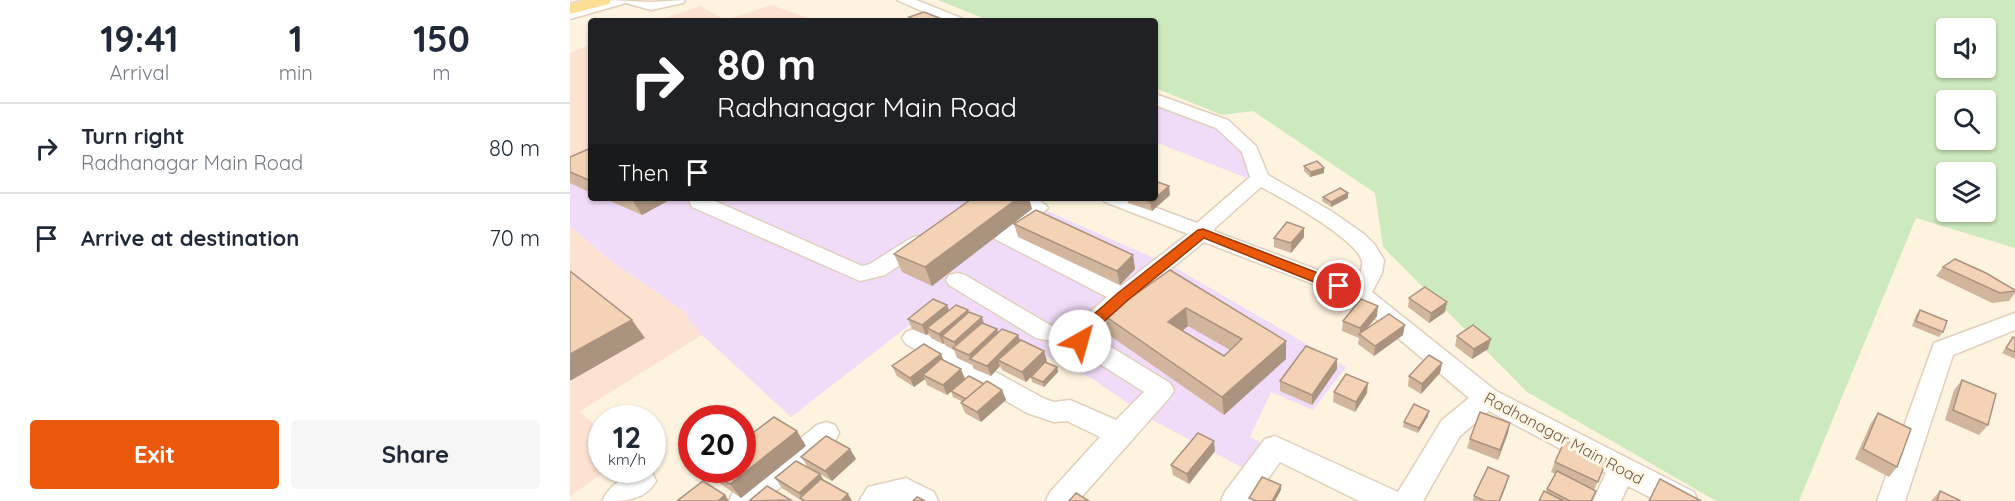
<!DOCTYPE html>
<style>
body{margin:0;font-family:Quicksand,sans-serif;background:#f6f6f7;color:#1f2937;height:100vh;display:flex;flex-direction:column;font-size:22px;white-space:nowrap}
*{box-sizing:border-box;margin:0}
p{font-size:20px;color:#747a83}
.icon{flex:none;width:33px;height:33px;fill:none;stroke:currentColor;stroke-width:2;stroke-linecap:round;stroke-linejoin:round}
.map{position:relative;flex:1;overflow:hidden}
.panel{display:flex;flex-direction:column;background:#fff;width:570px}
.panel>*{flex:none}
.guide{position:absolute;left:18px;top:18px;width:570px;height:183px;border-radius:6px;box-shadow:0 2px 4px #0004;background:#202124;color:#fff;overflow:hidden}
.buttons{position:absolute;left:1366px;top:18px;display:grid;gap:12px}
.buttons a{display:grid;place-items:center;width:60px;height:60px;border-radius:6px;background:#fff;box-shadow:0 2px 4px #0004;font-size:30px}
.speed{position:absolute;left:18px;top:405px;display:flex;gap:12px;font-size:30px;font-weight:700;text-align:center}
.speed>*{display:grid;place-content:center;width:78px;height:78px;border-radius:50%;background:#fff;box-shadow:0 2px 4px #0004;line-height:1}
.speed small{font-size:15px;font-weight:400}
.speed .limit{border:9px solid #d22;background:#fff;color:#111}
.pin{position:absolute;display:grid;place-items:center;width:51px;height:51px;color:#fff;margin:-26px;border:3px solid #fff;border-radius:50%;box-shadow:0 2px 6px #0007}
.me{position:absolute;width:66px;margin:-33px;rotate:38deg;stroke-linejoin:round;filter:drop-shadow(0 0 4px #0008)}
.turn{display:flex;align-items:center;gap:21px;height:126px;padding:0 30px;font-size:27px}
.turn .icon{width:78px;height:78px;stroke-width:2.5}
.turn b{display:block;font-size:42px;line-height:51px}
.then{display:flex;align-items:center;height:57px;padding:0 30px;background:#0003;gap:12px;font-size:22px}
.eta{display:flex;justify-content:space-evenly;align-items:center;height:102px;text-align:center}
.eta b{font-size:36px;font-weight:800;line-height:42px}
.action{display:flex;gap:12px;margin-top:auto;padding:12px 30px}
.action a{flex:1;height:69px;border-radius:6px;background:#ea580c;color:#fff;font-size:24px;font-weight:800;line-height:69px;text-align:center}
.action a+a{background:#f6f6f7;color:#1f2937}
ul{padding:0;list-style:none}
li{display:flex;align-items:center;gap:18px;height:90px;padding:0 30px;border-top:2px solid #e0e1e3}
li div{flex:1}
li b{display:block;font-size:22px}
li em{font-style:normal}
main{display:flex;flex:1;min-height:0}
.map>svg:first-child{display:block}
.commercial{fill:#fde2d2}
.education{fill:#f0dcf8}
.green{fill:#cdeabe;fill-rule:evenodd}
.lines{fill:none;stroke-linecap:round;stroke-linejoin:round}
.minor-casing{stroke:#e1cfbb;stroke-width:3}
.major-casing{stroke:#e0dad7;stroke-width:3}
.minor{fill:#fff;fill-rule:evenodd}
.major{fill:#fedd95;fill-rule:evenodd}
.wall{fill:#d1b59d;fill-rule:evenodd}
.shaded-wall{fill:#aa937f}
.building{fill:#f3d2b6;stroke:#aa937f;stroke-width:1.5;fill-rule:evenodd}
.route{fill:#ea580c;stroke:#983908;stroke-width:1.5}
.labels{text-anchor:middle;stroke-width:6;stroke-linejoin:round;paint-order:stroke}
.street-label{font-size:16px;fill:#735947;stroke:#fff7e6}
</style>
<main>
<section class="panel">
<div class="eta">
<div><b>19:41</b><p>Arrival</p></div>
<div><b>1</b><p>min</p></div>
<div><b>150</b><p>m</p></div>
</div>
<ul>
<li><svg class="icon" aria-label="right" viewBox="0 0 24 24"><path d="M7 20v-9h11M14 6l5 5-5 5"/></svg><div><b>Turn right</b><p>Radhanagar Main Road</p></div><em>80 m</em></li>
<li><svg class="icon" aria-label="arrive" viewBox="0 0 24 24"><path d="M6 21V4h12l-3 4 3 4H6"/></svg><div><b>Arrive at destination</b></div><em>70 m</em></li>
</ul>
<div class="action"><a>Exit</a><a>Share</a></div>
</section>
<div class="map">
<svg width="1445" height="501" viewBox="0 0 1445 501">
<rect width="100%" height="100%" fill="#fdf3df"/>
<g class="commercial">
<path d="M201,5l46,16h-161l44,-15 26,14z"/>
<path d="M21,44v118l-21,10v-119z"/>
<path d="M0,226l38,33 74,51 20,25 -123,77 22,17 1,41h6l-38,26z"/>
</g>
<g class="education">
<path d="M585,101l61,23 24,24 9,31 -94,-37z"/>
<path d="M21,162v36h427l156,69 172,100 -33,43 -42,-18 -21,45 14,7 -19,25 -91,-48 -63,-43 -154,-74 -146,113 -89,-82 -20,-25 -74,-51 -38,-33v-54z"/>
</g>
<path class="green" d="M368,0h1077v248l-99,-30 -117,283h-83l-189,-109 -144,-145 -8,-54 -122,-82 -31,4 -67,-27v-67h-165zM1377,28h39v40h-39zM1377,100h39v40h-39zM1377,172h39v40h-39z"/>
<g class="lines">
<g class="minor-casing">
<g id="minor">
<path d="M38,0l43,2 34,-2 -2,3 -32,7 -25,-7 -56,16v-8z"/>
<path d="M327,0h19l45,18 2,3h-19z"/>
<path d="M585,94l73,26 28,26 12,29 63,36 33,23 11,11 9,15 -2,13 -10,19 124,99 198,101 4,9h-41l-29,-15 -7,15h-28l13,-28 -117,-62 -29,25 -37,65h-64l-79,-39 -28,39h-31l4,-9 40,-53 10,-3 123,56 44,-72 27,-22 -117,-99 -148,-57 -73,59 -38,35 77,47 4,7 -4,7 -92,104h-32l4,-9 50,-55 -33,-16 -13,1 -27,-9 -121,-69 -4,-6 4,-6 8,-3 8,3 123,67 9,3 16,-2 46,20 28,-28 -74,-47 -34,-7 -87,-53 -3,-5 3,-5 8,-2 8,2 85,50 18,3 6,-2 33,-29 -112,-58 -3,-5 3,-5 29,-20 -17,-7 -3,-4c15,0 35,-3 44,10l-31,25 104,53 67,-52 -83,-32 -3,-4h28l67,25 53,-46 -8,-25 -26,-24 -61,-23zM691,187c21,11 98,53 101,75 1,7 -3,15 -7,22l-141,-53 1,-3z"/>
<path d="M118,198h20l154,68 8,-2 41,-26 7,-2 7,2 3,5 -3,5 -40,27 -25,6 -168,-74z"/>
<path d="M1445,313v17l-62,25 -48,146h-28l57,-158z"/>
<path d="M256,422l9,3 4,8 -4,8 -71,60h-35l4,-9 84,-67z"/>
<path d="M70,470l12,2 4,9c-11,20 -32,20 -54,20 6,-14 23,-26 38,-31z"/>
<path d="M336,478l28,14 4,9h-79l9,-14z"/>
</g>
</g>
<g class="major-casing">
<path id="major" d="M14,0h27l-2,4 -39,10v-10z"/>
</g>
<use href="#minor" class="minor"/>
<use href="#major" class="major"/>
</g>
<g class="wall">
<path d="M21,148v45l-21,-10v-26z"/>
<path d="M734,166l20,2v5l-14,4 -6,-6z"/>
<path d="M778,193v5l-17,9 -9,-6 1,-4z"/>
<path d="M600,195l-18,16 -24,-8 -1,-5h28z"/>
<path d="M33,198h70l-31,17z"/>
<path d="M462,209l-100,77 -30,-14 -8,-18z"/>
<path d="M444,224l119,31 2,14 -15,16 -102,-48z"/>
<path d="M734,228v9l-13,16 -17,-6v-9z"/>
<path d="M1373,267l72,23v3l-6,8 -17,2 -56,-27z"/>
<path d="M600,270l116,89 -62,56 -115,-80 -4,-19zM618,326l42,24 -6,6 -42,-25z"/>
<path d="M839,298l38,4 -2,10 -16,11 -21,-16z"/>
<path d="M377,305l2,6 19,-1 1,3 15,10 13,6 1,3 20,3 2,6 27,20 -1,2 11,4 1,5 -14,15 -12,-5 -1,-5 -5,5 -24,-12 -2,-4 -9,10 -17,-7 -2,-4 -15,-7 -3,-8 -8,-4 -2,-3 -1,1 -12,-6 -2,-5 -3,2 -14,-6 -4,-10z"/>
<path d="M1350,310l23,22 -4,5 -27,-11 4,-11z"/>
<path d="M807,316l-11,13 37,6 -29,21 -16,-12 1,-6 -17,-7 1,-10z"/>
<path d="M887,336l31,13 -16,10 -17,-13z"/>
<path d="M1443,337l2,1v21l-13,-6z"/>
<path d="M371,354l2,7 22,18 -18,16 -20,-10 -2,-6 -11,8 -17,-11 -5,-10z"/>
<path d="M872,363l-2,10 -19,21 -13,-8 1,-10z"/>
<path d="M767,369l-25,36 -32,-14v-10z"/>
<path d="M1392,380l26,45 -9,10 -34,-15 9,-30z"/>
<path d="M414,384l18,6 4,10 -25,22 -16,-9 -4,-10 2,-1 -10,-5 -2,-6z"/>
<path d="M764,392l33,1 -12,19 -22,-10z"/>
<path d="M1308,413l19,54 -8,10 -34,-18 16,-36z"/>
<path d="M858,416l-10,17 -15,-6 1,-5z"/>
<path d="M940,423l-12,37 -31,-12 3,-9z"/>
<path d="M236,446l-65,52 -23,-16 -10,-12h34z"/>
<path d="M645,451l-26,33 -16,-9 -2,-10z"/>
<path d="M231,457l55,2 -24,22 -24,-14z"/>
<path d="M1037,459l-13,31 2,1 -4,10h-53l7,-9 9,-18 -4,-2 4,-10z"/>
<path d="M205,478l48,2 29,21h-50l-20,-13z"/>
<path d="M936,486l-6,15h-27l1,-5z"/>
<path d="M1370,491l21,10h-30z"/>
</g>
<g class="shaded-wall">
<path d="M754,168v5l-14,4 1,-5z"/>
<path d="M599,186l1,9 -18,16 -2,-9z"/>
<path d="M778,193v5l-17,9v-5z"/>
<path d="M61,198h42l-31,17z"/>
<path d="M448,198h11l3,11 -100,77 -7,-19z"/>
<path d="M734,228v9l-13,16v-10z"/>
<path d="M563,255l2,14 -15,16 -3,-14z"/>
<path d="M877,302l-2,10 -16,11 2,-10z"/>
<path d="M377,305l4,10 -24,13 2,5 -3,2 -4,-10z"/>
<path d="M808,306l-1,10 -16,20 -1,-1v-7z"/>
<path d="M616,308l2,18 -18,15 -2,-19z"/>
<path d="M398,310l3,10 -29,16 2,7 -1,1 -4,-10z"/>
<path d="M412,317l3,10 -28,23 -3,-8z"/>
<path d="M62,320l13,18 -75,43v-27z"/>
<path d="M835,325l-2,10 -29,21 1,-10z"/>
<path d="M427,329l3,9 -30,21 -1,-4z"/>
<path d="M448,335l4,10 -24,15 2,6 -9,10 -4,-10z"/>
<path d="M921,339l-3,10 -16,10 2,-10z"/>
<path d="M716,341v18l-62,56 -2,-18z"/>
<path d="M474,351l3,10 -21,21 -4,-10z"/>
<path d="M371,354l4,10 -22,11 2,4 -11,8 -4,-9z"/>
<path d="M767,359v10l-25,36v-10z"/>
<path d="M872,363l-2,10 -19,21 1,-10z"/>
<path d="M487,367l1,5 -14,15 -1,-5z"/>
<path d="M391,369l4,10 -18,16 -4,-10z"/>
<path d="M798,383l-1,10 -12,19 1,-10z"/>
<path d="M432,390l4,10 -25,22 -4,-10z"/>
<path d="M859,411l-1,5 -10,17 1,-5z"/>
<path d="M940,423l-2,10 -10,27 2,-10z"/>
<path d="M227,431l9,15 -65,52 -11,-14z"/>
<path d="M644,441l1,10 -26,33 -2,-10z"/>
<path d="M280,449l6,10 -24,22 -7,-10z"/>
<path d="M250,474l6,10 -21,17 -6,-8z"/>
<path d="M939,476l-3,10 -6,15h-1z"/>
<path d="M711,485v5l-6,11h-3z"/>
<path d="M278,494l4,7h-11z"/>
<path d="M155,495l4,6h-11z"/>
</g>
<g class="building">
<path d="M354,12l23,9h-29l-9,-4z"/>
<path d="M21,148v33l-21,-9v-15z"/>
<path d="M747,161l7,7 -13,4 -7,-6z"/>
<path d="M585,181l14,5 -14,12z"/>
<path d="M770,188l8,5 -17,9 -8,-5z"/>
<path d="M403,198h45l-93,69 -31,-13z"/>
<path d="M570,198h15l-5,4z"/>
<path d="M466,210l97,45 -16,16 -103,-47z"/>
<path d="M717,222l17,6 -13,15 -17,-5z"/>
<path d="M1385,259l31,14 29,17v1l-15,2 -57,-26z"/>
<path d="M600,270l116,71 -64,56 -117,-81zM616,308l56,31 -18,17 -56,-34z"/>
<path d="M0,271l62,49 -62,34z"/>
<path d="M855,287l22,15 -16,11 -22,-15z"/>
<path d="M363,299l14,6 -25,20 -14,-6z"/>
<path d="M791,299l17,7 -18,22 -17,-7z"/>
<path d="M386,305l12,5 -29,24 -12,-6z"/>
<path d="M1350,310l27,11 -4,11 -27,-11z"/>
<path d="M399,312l13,5 -28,25 -12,-6z"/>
<path d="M819,314l16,11 -30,21 -16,-12z"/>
<path d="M412,323l15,6 -28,26 -16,-7z"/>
<path d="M903,325l18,14 -17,10 -17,-13z"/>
<path d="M432,329l16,6 -31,31 -17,-7z"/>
<path d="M1443,337l2,1v14l-9,-4z"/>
<path d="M451,340l23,11 -22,21 -24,-12z"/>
<path d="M354,344l17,10 -31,24 -18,-12z"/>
<path d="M736,346l31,13 -25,36 -32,-14z"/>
<path d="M859,355l13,8 -20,21 -13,-8z"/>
<path d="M371,359l20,10 -18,16 -20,-10z"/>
<path d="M475,362l12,5 -14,15 -12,-5z"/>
<path d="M776,374l22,9 -12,19 -22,-10z"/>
<path d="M399,376l15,8 -18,15 -15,-8z"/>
<path d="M1392,380l34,14 -8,31 -35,-15z"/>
<path d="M417,381l15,9 -25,22 -16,-9z"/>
<path d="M844,404l15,7 -10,17 -15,-6z"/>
<path d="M910,412l30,11 -10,27 -30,-11z"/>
<path d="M1308,413l33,16 -14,38 -34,-18z"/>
<path d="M204,417l23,14 -67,53 -21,-14h33v-29z"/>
<path d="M628,433l16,8 -27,33 -16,-9z"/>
<path d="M256,436l24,13 -25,22 -24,-14z"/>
<path d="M995,440l42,19 -9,23 -43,-20z"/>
<path d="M226,461l24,13 -21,19 -24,-15z"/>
<path d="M918,467l21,9 -10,25h-14l-11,-5z"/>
<path d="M987,471l39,20 -5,10h-21l-23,-12z"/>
<path d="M692,477l19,8 -9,16h-15l-8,-3z"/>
<path d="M251,479l27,15 -7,7h-36l-5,-3z"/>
<path d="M1090,479l41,22h-52z"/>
<path d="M133,481l22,14 -7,6h-41z"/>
<path d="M197,486l24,14 -42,1z"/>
<path d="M974,491l20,10h-25z"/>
<path d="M1370,491l21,10h-24z"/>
<path d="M506,493l13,8h-20z"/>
<path d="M347,497l8,4h-12z"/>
</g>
<path class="route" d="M633,229l141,54 3,3 -3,4h-10l-130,-52 -76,62 -39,35 -3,10h-11l-3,-4 5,-12 41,-36 80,-63z"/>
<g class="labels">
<g class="street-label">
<text transform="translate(994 438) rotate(28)" y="6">Radhanagar Main Road</text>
</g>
</g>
</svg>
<div class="buttons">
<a><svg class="icon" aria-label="sound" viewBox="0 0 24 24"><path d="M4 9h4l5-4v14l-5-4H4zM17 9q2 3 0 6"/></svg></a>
<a><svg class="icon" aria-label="search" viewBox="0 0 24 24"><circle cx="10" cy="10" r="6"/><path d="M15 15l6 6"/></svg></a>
<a><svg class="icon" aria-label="layers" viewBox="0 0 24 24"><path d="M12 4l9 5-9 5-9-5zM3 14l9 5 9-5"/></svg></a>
</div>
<div class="speed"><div>12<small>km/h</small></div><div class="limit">20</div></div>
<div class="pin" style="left:769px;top:286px;background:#d93025"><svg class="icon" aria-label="arrive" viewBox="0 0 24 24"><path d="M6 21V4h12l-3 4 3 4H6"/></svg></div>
<svg class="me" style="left:510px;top:341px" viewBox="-20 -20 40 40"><circle r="19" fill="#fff"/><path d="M0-13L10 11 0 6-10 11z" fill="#ea580c"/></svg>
<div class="guide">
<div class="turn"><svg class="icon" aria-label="right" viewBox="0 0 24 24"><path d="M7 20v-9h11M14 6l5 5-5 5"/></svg><div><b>80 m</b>Radhanagar Main Road</div></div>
<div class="then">Then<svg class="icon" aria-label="arrive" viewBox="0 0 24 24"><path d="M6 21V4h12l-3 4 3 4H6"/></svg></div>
</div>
</div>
</main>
